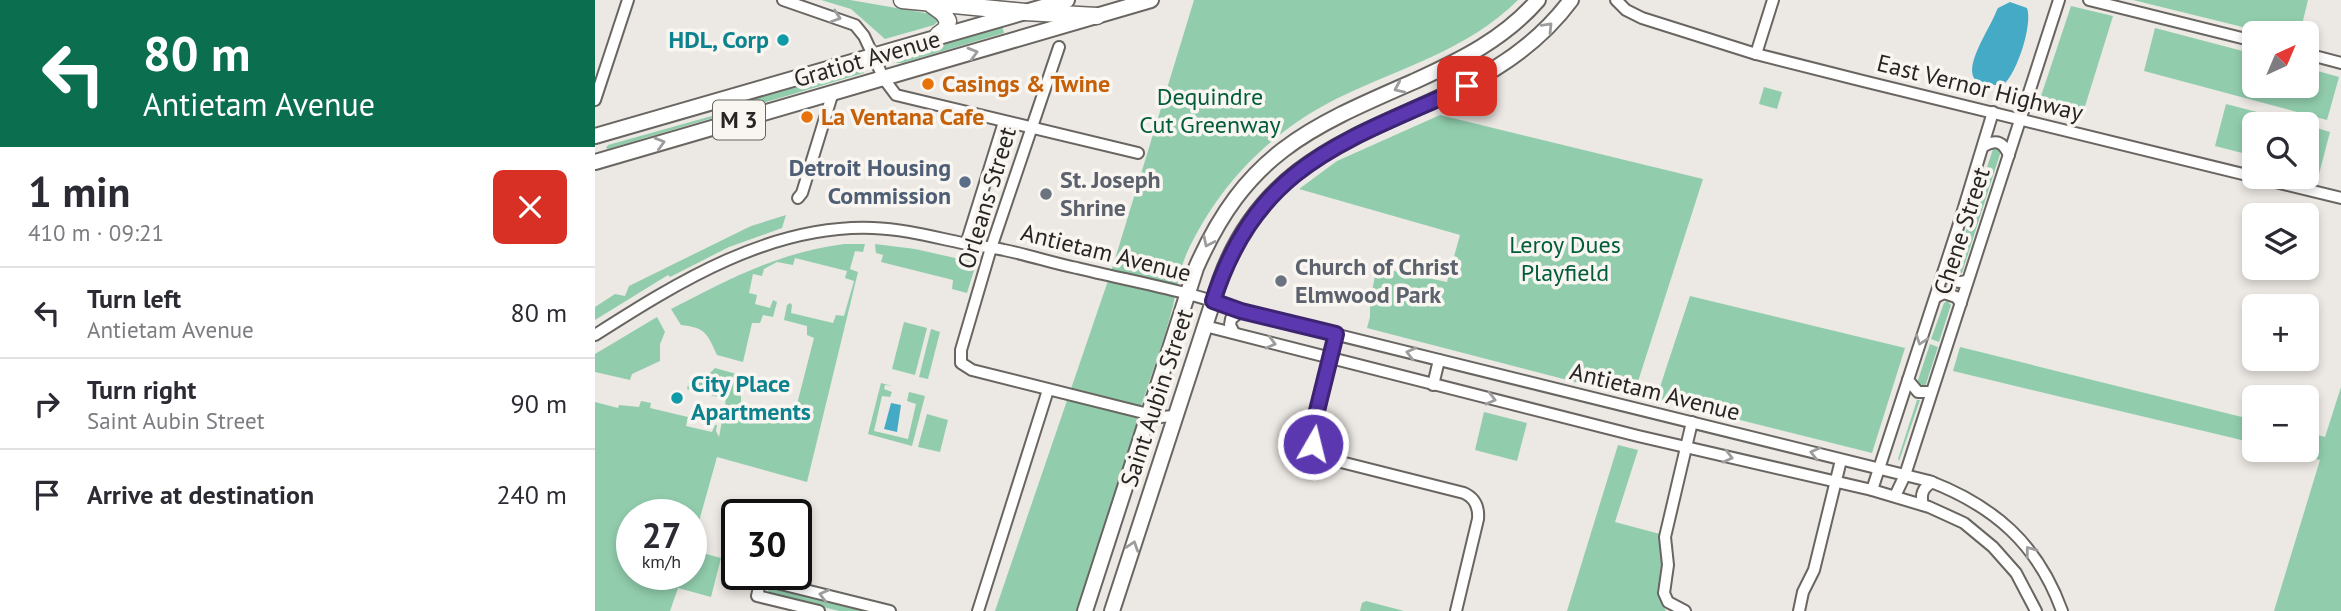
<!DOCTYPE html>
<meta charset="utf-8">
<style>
body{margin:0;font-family:"PT Sans",sans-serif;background:#f7f7f7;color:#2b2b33;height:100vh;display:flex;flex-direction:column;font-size:26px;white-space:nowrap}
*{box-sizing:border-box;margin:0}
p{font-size:23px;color:#7c7c81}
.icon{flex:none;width:38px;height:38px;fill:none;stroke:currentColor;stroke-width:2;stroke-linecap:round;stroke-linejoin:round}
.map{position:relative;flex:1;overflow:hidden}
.details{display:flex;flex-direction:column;background:#fff;width:595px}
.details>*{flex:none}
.guide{background:#0b6e4f;color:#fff;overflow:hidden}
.needle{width:46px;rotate:44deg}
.controls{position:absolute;left:1647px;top:21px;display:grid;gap:14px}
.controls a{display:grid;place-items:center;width:77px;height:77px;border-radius:10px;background:#fff;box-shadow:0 4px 10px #0003;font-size:35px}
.speed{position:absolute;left:21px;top:499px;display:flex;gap:14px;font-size:35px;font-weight:700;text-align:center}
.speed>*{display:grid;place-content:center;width:91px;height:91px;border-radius:50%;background:#fff;box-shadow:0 4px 10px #0003;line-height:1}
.speed small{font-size:18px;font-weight:400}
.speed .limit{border:4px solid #111;border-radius:10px;background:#fff;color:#111}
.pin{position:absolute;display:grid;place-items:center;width:60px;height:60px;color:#fff;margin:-30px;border-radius:14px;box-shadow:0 4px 10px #0006}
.me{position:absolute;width:77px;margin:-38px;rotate:8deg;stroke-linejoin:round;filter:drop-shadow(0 0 5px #0008)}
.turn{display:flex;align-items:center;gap:24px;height:147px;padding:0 28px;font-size:32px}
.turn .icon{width:91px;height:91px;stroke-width:2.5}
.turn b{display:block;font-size:49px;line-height:60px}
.round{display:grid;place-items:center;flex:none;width:74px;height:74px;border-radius:10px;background:#f7f7f7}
.head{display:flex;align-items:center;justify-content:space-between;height:119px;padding:0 28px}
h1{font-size:42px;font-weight:700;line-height:52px}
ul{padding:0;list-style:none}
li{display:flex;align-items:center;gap:21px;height:91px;padding:0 28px;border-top:2px solid #e1e1e2}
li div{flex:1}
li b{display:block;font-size:26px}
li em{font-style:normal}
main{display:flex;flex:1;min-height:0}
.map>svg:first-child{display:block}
.green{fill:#91cdad}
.water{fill:#45aac6}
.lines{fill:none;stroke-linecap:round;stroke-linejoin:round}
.minor-casing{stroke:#696561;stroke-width:14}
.major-casing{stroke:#696561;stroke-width:18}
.highway-casing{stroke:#696561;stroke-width:19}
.minor{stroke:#fff;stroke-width:10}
.major{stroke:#fff;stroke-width:14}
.highway{stroke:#fff;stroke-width:16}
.oneway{stroke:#9e9d9d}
.route-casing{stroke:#3c2472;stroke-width:18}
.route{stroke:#5c38b0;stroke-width:12}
.culture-dot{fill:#0f9aa8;stroke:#f9f5f0;stroke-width:2.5}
.food-dot{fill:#e8710a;stroke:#f9f5f0;stroke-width:2.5}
.service-dot{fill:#5c6f8a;stroke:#f9f5f0;stroke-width:2.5}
.worship-dot{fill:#6b7280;stroke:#f9f5f0;stroke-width:2.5}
.labels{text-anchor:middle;stroke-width:7;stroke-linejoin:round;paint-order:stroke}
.shield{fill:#f9f5f0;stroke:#676462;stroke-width:2}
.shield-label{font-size:23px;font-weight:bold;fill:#282625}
.culture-label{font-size:24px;font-weight:bold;fill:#0d838f;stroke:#f9f5f0;text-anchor:end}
.street-label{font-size:24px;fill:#282625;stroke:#f9f5f0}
.food-label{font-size:24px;font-weight:bold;fill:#c56008;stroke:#f9f5f0;text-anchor:start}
.park-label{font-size:24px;fill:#005c3c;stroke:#f9f5f0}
.service-label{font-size:24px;font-weight:bold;fill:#4e5e75;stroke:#f9f5f0;text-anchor:end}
.worship-label{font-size:24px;font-weight:bold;fill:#5b616d;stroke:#f9f5f0;text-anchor:start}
</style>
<main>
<section class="details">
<div class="guide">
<div class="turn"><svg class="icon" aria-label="left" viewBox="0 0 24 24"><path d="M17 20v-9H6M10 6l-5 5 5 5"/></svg><div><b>80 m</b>Antietam Avenue</div></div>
</div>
<div class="head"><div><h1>1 min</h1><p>410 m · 09:21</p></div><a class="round" style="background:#d93025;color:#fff"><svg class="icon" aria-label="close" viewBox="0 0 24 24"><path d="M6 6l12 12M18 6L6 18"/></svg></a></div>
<ul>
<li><svg class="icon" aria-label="left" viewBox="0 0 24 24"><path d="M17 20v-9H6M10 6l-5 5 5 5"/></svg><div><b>Turn left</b><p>Antietam Avenue</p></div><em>80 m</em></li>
<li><svg class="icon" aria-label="right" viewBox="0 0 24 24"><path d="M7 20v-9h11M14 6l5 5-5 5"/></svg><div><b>Turn right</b><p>Saint Aubin Street</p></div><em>90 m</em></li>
<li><svg class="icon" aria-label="arrive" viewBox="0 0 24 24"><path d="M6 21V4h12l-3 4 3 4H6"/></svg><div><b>Arrive at destination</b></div><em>240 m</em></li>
</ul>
</section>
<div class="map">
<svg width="1746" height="611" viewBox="0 0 1746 611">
<rect width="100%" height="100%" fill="#ece8e3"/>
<g class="green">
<path d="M226,0h29l87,15 2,5 -5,5 -49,14 -34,-30z"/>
<path d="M599,0h324c-50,50 -118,68 -180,98 -67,33 -121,88 -152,157 -7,17 -9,33 -13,51 -10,39 -25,77 -37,116l1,1 -60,188h-82l117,-342z"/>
<path d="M1538,0h175l-8,33h-33z"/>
<path d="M1476,6l42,10 -31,100 -44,-11z"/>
<path d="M407,26l2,7 -102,30h-5l-2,-3 2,-4z"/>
<path d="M1560,28l99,26v32h53v-18l32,9 -12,43 -183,-49z"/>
<path d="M259,68l7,1 3,4 -256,76 -2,-1 2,-3 104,-29 45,-19z"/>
<path d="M1169,87l18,5 -5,17 -18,-5z"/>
<path d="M1631,104l77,20h-49v32l-39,-10z"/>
<path d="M845,115l263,64 -70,218 -266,-69 3,-11v-16l6,-30 4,-3 67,14 13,-47 -161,-46 38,-28z"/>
<path d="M1712,125l23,7 -11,42 -12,-4z"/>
<path d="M1401,147l5,4 -39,122 -6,1 -3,-4 40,-121z"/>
<path d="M191,215l-4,13 -53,19 -59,30 -2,-2 -73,45v-13l20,-13 10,2 4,-10 122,-60z"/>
<path d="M249,244h21l-2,8 -8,-1 -5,18 8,3 -51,210 -90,-25 -26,93v-36h-59v60h59v-24l30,8 -10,39 -33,-9 -8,23h-75v-209l23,6 1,-3 20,2 2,-6 10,2 -1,5 38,9 -2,9 26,6 3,-7h2l-1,6 3,6 7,-38 -39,-10 2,-8h13l13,-13 25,7 -5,18 6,3v9l43,10 4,-7h8l18,-70 -7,-3v-9l-23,-6 3,-15 3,-2 2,2 -1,8 42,10 3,-8 8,1 10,-35 -9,-3 2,-7 -52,-13 -2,7 -16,-3 -13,7 -2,7 -9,-2 -4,19 8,2 -2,9 15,4 3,-8 4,2 -4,15 -10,-2 -3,8h-8l-9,39 -26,-7c-10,-22 -11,-27 -36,-30l-10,-16c59,-30 106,-56 173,-65z"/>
<path d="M280,244l40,5 58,13 2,5 -8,26 -15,-4 1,-9 -72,-18 2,-7 -7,-2z"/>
<path d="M1095,296l215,52 -33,105 -216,-54z"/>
<path d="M1352,301l4,4 -12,37 -8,-3 13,-36z"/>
<path d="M62,317l8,15 -5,12v17l-28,13 -2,6 -35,-8v-18z"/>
<path d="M309,322l23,6 -12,47 -23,-6z"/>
<path d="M336,329l9,3 -12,47 -9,-2z"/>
<path d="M1335,344l8,3 -13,40 -3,1 -5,-5z"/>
<path d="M1365,347l294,73v23l-301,-72z"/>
<path d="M286,383l11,3 -7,-1 -1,4 8,3 -2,5 -8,-1 -8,35 34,8 8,-35 -9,-3 2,-9 16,4 -13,50 -44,-12z"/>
<path d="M1746,387v224h-67l46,-151 -39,-10h26v-18l18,5z"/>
<path d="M1322,400h3l-21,61 -1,-2z"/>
<path d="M889,412l43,11 -10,38 -42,-11z"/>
<path d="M332,414l21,6 -8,32 -22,-5z"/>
<path d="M1023,445l20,5 -23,72 45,12c-1,13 5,27 3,39 -2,16 -6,23 3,38h-99z"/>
<path d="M174,586l101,25h-31l-71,-18z"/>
<path d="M771,601l38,10h-44l2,-8z"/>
</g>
<g class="water">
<path d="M1415,2l17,6c6,16 -10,65 -23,76 -61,9 -17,-48 -8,-72l2,-4z"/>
<path d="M296,403l10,2 -4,27 -13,-3z"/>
</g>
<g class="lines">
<g class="minor-casing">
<g id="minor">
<path d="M188,0l72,25 9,11 20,43 12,16 242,58"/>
<path d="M1021,0l10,10 16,8 114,36 107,27 478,117"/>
<path d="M1494,0l165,41"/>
<path d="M464,47l-68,201 -30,102v13l11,7 188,47 15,-1"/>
<path d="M1161,54l17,-54"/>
<path d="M1712,54l34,9"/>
<path d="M0,100l33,-100"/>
<path d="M1389,146c13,-7 19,-4 25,9"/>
<path d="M203,198l4,-5 31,-101"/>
<path d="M371,244l38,-122"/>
<path d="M1349,271c5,9 14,14 24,9"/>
<path d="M1341,297l8,-4 12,4 5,6"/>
<path d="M610,326l433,110 234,54 57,17 35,16 29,24 23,26 20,38"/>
<path d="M639,333l-4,-8 1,-6 10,-8"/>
<path d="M741,334l-25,101c0,11 5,18 14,23l139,35c11,5 15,14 14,26l-22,92"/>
<path d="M0,335c83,-53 176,-111 278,-107 31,1 60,9 89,15 14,3 29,4 42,7 25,5 48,13 73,18 52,13 114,23 164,43l688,170c65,25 109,63 133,130"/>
<path d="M1313,380l10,12h13"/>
<path d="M838,385l6,-25"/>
<path d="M1277,490l86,-263 35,-115"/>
<path d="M1300,496l10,-21 154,-475"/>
<path d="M1328,505c-3,-11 0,-17 9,-23"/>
<path d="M224,611l-62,-15 4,-17 129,32"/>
<path d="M383,611l70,-221"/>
<path d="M1090,611l-17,-9 -4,-9 4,-28 -3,-28 27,-115"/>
<path d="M1204,611l4,-19 11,-22 27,-110"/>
</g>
</g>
<g class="major-casing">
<g id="major">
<path d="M0,136l472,-136"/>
<path d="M0,162l556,-162"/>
<path d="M490,611l111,-343c50,-114 111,-140 219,-187 46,-21 89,-42 123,-81"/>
<path d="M517,611l108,-331c64,-179 251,-145 351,-280"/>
</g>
</g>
<g class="highway-casing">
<g id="highway">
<path d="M307,0l123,12 72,4"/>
<path d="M337,5l11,8 5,8 -2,8 -8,6"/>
</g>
</g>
<use href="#minor" class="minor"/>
<use href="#major" class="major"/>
<use href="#highway" class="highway"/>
</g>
<defs><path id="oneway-chevron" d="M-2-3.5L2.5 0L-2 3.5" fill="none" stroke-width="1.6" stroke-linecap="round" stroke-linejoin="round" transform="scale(1.75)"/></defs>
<g class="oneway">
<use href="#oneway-chevron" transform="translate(241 17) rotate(18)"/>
<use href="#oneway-chevron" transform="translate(953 27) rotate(-46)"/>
<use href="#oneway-chevron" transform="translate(378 53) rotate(-16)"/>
<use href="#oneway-chevron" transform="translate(804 88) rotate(156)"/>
<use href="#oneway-chevron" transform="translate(65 143) rotate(-16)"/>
<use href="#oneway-chevron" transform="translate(613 242) rotate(116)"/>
<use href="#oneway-chevron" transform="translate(1326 340) rotate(109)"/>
<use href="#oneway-chevron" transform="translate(676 343) rotate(15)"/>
<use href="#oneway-chevron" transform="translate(816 353) rotate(-166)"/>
<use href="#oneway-chevron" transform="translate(896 399) rotate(14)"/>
<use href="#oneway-chevron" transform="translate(1220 453) rotate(-166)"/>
<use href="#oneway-chevron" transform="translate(1133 457) rotate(14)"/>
<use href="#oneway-chevron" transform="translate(538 546) rotate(-72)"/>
<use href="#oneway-chevron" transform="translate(1435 551) rotate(-127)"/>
<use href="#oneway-chevron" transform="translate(229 595) rotate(-166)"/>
</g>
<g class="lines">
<g class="route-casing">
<path id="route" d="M718,444l-2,-9 25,-101 -95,-23 -28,-10c45,-139 134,-160 254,-215"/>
</g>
<use href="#route" class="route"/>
</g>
<g class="culture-dot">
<circle cx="188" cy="40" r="7"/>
<circle cx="82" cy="398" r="7"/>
</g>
<g class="food-dot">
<circle cx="333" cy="84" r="7"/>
<circle cx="212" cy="117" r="7"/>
</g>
<circle class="service-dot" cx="370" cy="182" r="7"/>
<g class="worship-dot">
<circle cx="451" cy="194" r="7"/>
<circle cx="686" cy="281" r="7"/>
</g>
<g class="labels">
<rect class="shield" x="118" y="100.5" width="52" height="39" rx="5"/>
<g class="shield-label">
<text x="144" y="128">M 3</text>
</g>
<g class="culture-label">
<text x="174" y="48">HDL, Corp</text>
<text x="96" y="392" text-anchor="start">City Place<tspan x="96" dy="28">Apartments</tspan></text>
</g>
<g class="street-label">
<text transform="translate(272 59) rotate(-16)" y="8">Gratiot Avenue</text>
<text transform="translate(1385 88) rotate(14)" y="8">East Vernor Highway</text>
<text transform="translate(392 198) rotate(-73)" y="8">Orleans Street</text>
<text transform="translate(1367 231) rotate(-72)" y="8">Chene Street</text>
<text transform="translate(511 253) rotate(14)" y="8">Antietam Avenue</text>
<text transform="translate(1060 392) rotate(14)" y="8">Antietam Avenue</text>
<text transform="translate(562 398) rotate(-72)" y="8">Saint Aubin Street</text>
</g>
<g class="food-label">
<text x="347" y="92">Casings &amp; Twine</text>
<text x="226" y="125">La Ventana Cafe</text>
</g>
<g class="park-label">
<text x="615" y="105">Dequindre<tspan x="615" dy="28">Cut Greenway</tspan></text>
<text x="970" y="253">Leroy Dues<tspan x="970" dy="28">Playfield</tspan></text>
</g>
<g class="service-label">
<text x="356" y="176">Detroit Housing<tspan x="356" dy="28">Commission</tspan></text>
</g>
<g class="worship-label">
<text x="465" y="188">St. Joseph<tspan x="465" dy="28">Shrine</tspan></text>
<text x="700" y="275">Church of Christ<tspan x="700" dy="28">Elmwood Park</tspan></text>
</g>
</g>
</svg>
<div class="controls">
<a><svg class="needle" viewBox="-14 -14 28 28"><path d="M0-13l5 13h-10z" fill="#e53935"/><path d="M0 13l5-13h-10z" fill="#7c7c81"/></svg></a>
<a><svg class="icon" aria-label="search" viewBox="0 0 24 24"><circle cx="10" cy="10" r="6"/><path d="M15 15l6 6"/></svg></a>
<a><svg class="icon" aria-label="layers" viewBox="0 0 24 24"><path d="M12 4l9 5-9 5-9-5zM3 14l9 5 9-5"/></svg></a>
<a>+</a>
<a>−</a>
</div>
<div class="speed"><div>27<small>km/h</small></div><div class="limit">30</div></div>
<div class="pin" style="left:872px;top:86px;background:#d93025"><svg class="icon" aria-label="arrive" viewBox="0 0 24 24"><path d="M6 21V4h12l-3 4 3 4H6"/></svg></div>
<svg class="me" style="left:718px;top:444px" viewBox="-20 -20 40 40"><circle r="17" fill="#5c38b0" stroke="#fff" stroke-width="3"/><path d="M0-11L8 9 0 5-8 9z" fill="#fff"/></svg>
</div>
</main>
